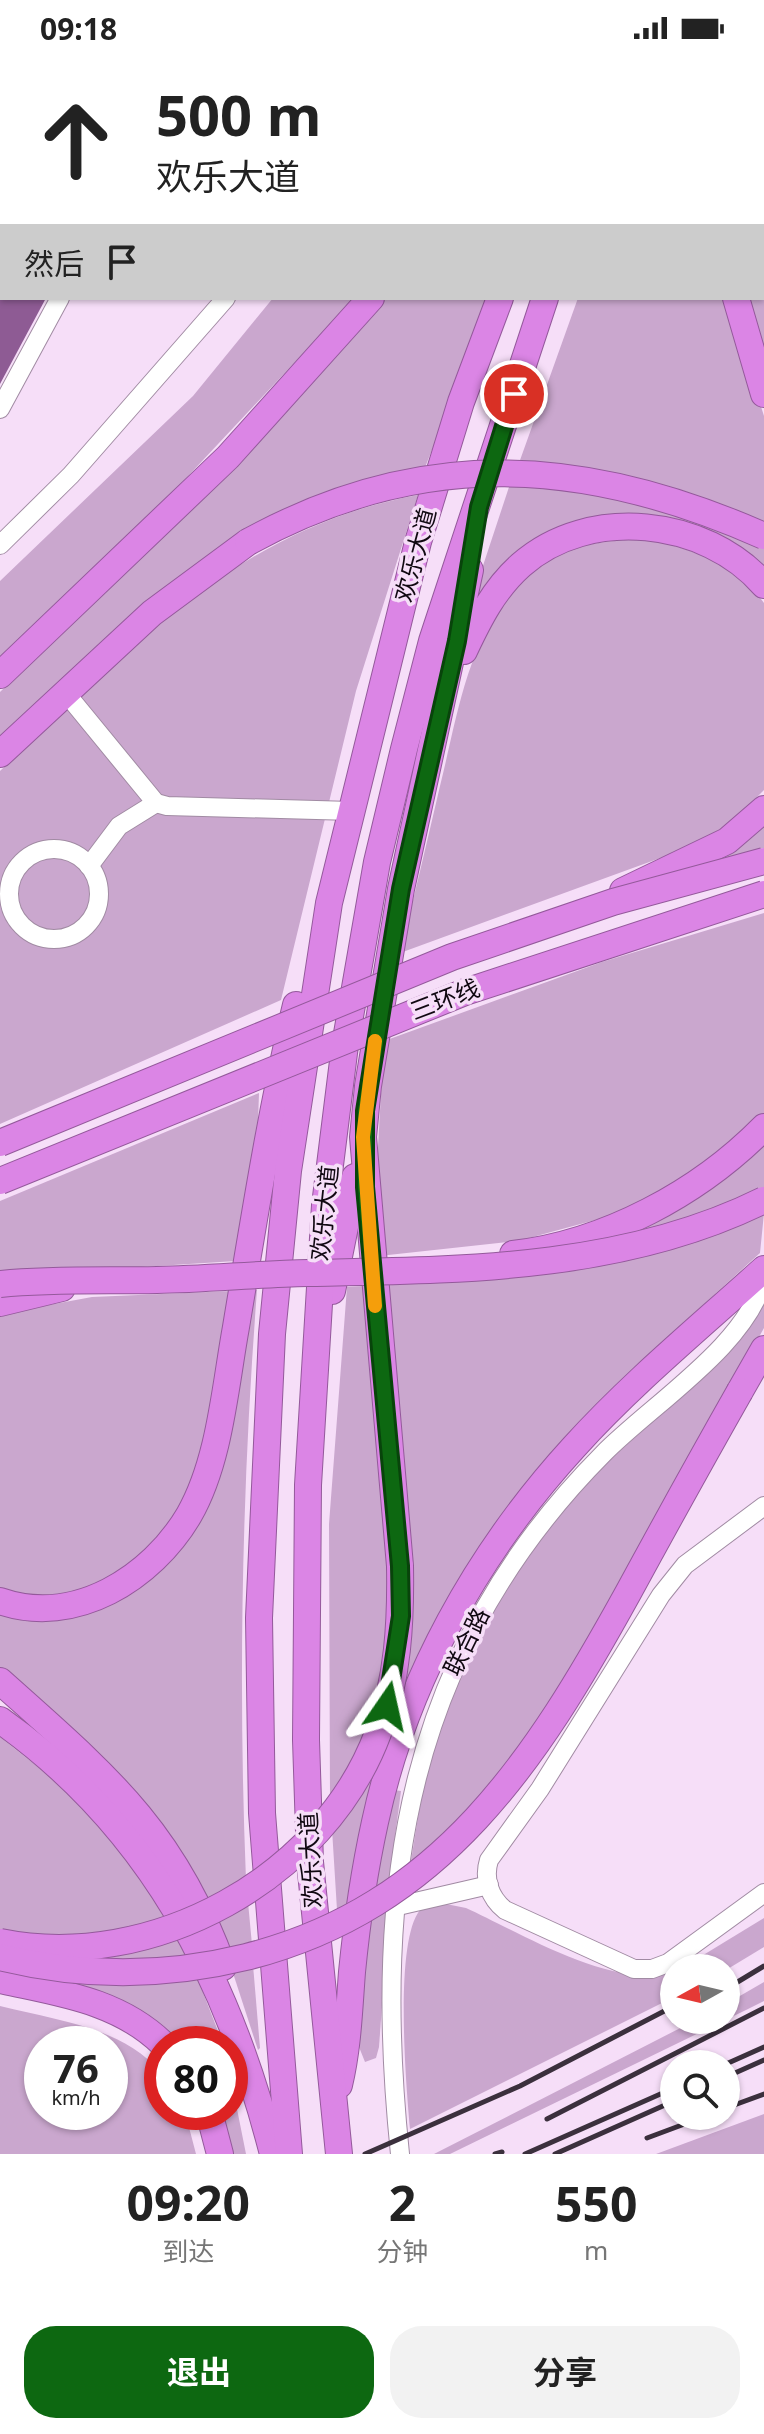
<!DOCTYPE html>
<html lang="zh">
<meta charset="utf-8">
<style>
body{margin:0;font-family:"Noto Sans","Noto Sans SC",sans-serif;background:#f2f2f2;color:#222;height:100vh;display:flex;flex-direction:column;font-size:30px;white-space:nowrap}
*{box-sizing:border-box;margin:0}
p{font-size:26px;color:#767676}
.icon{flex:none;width:44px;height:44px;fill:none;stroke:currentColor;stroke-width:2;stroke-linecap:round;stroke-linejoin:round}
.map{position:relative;height:2098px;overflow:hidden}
.side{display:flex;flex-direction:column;background:#fff;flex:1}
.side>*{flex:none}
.banner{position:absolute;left:0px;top:0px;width:764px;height:244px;box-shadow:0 2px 6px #0004;background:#fff;color:#222;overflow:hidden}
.needle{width:52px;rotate:262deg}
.tools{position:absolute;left:660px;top:1898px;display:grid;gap:16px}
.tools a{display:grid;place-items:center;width:80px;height:80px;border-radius:50%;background:#fff;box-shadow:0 2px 6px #0004;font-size:40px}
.speed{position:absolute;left:24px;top:1970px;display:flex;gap:16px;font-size:40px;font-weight:700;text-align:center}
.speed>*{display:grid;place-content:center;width:104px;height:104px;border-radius:50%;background:#fff;box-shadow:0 2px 6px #0004;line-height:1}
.speed small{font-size:20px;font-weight:400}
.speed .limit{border:12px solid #d22;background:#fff;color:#111}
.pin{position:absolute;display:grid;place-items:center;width:68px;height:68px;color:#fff;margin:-34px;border:4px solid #fff;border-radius:50%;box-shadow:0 2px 8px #0007}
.me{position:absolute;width:88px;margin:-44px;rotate:11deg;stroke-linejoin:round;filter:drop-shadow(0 0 6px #0008)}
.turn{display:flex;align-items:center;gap:28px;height:168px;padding:0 24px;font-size:36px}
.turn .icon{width:104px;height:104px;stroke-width:2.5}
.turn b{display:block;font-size:56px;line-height:68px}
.then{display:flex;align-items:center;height:76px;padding:0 24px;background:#0003;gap:16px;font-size:30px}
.eta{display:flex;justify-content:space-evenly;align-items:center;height:136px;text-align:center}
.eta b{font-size:48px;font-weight:700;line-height:56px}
.button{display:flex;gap:16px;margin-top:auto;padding:16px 24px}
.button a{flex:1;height:92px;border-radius:32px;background:#0d6811;color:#fff;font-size:32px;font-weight:700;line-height:92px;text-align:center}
.button a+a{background:#f2f2f2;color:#222}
.status{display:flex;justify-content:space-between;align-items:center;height:56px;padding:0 40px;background:#fff;direction:ltr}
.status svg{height:22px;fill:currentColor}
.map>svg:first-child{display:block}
.green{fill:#caa7ce;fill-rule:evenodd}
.building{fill:#8e5b94}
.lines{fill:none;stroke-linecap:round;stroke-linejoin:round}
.minor-casing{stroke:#a18ba3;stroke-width:20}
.highway-casing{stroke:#94599b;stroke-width:28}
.minor{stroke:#fff;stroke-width:18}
.highway{stroke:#db85e5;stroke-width:26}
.rail{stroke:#3b303d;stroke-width:5}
.highway-bridge-casing{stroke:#94599b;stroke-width:28;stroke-linecap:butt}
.highway-bridge{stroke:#db85e5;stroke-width:26}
.route-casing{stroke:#08440b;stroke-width:20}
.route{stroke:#0d6811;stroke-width:14}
.slow{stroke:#f59e0b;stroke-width:14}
.labels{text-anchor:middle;stroke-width:7;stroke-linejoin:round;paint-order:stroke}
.street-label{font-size:24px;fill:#100811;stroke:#f6def8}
</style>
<div class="status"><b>09:18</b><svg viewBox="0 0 49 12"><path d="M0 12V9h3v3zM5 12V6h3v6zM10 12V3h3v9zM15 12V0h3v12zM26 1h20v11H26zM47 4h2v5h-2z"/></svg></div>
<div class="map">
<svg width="764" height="2098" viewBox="0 0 764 2098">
<rect width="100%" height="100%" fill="#f6def8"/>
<g class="green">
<path d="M762,215l2,7v88l-18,-68h16z"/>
<path d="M273,242h82l-196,209 -159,153v-79l193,-185z"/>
<path d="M387,242h105l-68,172 -100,24 -324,243v-45l233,-226z"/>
<path d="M578,242h148l38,118v109l-61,-27 -64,-19 -120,-16z"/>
<path d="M510,428c98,3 164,29 254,64v23l-157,-53 -141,99z"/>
<path d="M418,439l-62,196 -75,309 -281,124v-353c126,-122 239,-243 418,-276z"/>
<path d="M647,483c43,9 91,26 117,64v187l-33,33 -46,26 -285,104c14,-56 27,-111 40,-167 19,-76 29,-161 92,-215 31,-27 76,-31 115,-32z"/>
<path d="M764,770v22l-39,10 -1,-2z"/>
<path d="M764,857v201l-3,4 -70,59 -81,39 -92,25 -139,15 -2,-92 7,-123 218,-79z"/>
<path d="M259,1037l-1,29 -22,139 -236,15v-75z"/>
<path d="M764,1082v50l-37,17 -97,31 -1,-5z"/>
<path d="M764,1157l-4,40 -91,83 -73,75 -116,140 -132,354 -11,5 -5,-81 64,-125 -15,-419 48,-2z"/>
<path d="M364,1230c13,134 40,275 14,408 -7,38 -29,72 -48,105l-1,-275 18,-237z"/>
<path d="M248,1234h9c-15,197 -19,392 -11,590l-41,22 -205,-233v-57l114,-10 34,-22 30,-34z"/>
<path d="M231,1235l-25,147 -17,54 -35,56 -61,39 -49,11 -44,-9v-275l92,-17z"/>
<path d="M764,1246v26l-215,381 -79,103 -60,55 15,-93 24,-76 40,-86 66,-93 38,-44 103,-92z"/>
<path d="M0,1681l71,56 40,42 58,83c-67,17 -100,19 -169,14z"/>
<path d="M394,1734l7,1 -12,91 -19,12z"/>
<path d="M248,1846l4,43 -27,5 -12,-28z"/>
<path d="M446,1848l20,4c53,24 150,84 208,63v26l-264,132c-4,-44 -16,-187 10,-219z"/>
<path d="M389,1851l-10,140 -3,11 -11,4 -6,-15 8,-127z"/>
<path d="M764,1862v29l-38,23 -44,-2z"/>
<path d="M177,1881l10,21 -46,7 -63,-8z"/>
<path d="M253,1909l7,83 -2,2 -26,-80z"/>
<path d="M197,1921l26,67h-45l-14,-14 -91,-45v-4z"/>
<path d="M764,1926v19l-18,9 -296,144h-16l262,-134h30v-16z"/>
<path d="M0,1950c59,15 120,20 162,67v39h23l11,42h-196zM42,1988h68v68h-68z"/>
<path d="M230,2018l16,80h-14l-10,-42h8z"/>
<path d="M764,2058v40h-108z"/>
</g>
<path class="building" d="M0,242h46l-46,86z"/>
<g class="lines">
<g class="minor-casing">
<g id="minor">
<path d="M42,2l1,-2"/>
<path d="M375,2l1,-2"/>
<path d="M0,353l60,-111"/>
<path d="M0,489l71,-70 155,-177"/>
<path d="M65,636l91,111 11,3 185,5"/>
<circle cx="54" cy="838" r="45"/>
<path d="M89,810l30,-40 37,-23"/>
<path d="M764,1450l-79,59 -24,30 -121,194 -51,71c-6,19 1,38 16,50l129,59h18l16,-6 96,-70"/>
<path d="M398,1850l91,-21"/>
<path d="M400,2098c-28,-269 6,-502 203,-700 48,-49 146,-110 161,-177"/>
</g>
</g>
<g class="highway-casing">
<g id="highway">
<path d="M547,2l1,-2"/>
<path d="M600,2l1,-2"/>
<path d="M644,2l1,-2"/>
<path d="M720,2v-2"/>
<path d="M740,2v-2"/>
<path d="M762,185l2,6"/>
<path d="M736,242l28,96"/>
<path d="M464,595c15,-32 30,-62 57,-86 68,-60 185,-47 243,20"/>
<path d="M0,619l228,-218 143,-159"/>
<path d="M0,698l152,-141 96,-71"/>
<path d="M623,835l104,-50 37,-32"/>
<path d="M513,1198c93,-11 186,-61 251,-127"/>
<path d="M332,1235l23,-114"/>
<path d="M0,1247l62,-15"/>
<path d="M740,1335l24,-42"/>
<path d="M400,1510l-37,-429 5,-51 33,-197 69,-319"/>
<path d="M0,1545c75,26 152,-23 189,-86 31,-54 36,-128 47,-188 18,-108 35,-216 60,-322"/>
<path d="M0,1625c104,93 174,149 223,286"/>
<path d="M0,1664c151,107 228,258 273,434"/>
<path d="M0,1924c58,13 118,20 163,64"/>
<path d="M339,2029c9,-38 10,-74 13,-113 5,-51 12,-100 23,-150 30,-140 103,-270 199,-375 58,-64 126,-120 190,-178"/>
<path d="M209,2056l11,42"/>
<path d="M289,2098l-27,-341 -3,-195 13,-284 16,-163 41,-268 89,-361 43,-140 39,-104"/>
<path d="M339,2098l-29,-292 -4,-122 2,-255 17,-280 20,-160 32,-183 27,-113 28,-108 113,-343"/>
</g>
</g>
<use href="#minor" class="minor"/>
<use href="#highway" class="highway"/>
<g class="rail">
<path d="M726,1933l38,-23"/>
<path d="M726,2008l38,-17"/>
<path d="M726,2021l38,-17"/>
<path d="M726,2052l38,-14"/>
<path d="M547,2063l217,-111"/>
<path d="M647,2082l59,-22"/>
<path d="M365,2098l155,-68 154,-80"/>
<path d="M495,2098l7,-2"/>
<path d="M525,2098l149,-66"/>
<path d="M555,2098l119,-53"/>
</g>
<g class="highway-bridge-casing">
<g id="highway-bridge">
<path d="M248,486c175,-96 338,-85 516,-6"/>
<path d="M0,1087l452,-186 161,-55 151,-41"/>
<path d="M0,1125l465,-189 299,-98"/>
<path d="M0,1228c53,-5 104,-3 157,-4 50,-1 101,-6 151,-7 154,-3 315,-3 456,-73"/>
<path d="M0,1886c152,31 324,-64 378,-209 20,-54 23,-111 22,-167"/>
<path d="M0,1901c81,20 165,20 246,0 196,-49 291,-199 382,-364 37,-68 74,-135 112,-202"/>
</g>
</g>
<use href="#highway-bridge" class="highway-bridge"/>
</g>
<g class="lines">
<g class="route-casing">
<path id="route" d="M387,1650l14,-90 -1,-50 -35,-379v-76l36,-222 56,-248 22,-134 35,-113"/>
</g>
<use href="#route" class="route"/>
<path class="slow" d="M375,985l-12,96 12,169"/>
</g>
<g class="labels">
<g class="street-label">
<text transform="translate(416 499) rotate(-75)" y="8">欢乐大道</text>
<text transform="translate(445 944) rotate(-21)" y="8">三环线</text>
<text transform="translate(325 1157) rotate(-84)" y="8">欢乐大道</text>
<text transform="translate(467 1586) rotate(-64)" y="8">联合路</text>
<text transform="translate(311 1804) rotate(-93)" y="8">欢乐大道</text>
</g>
</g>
</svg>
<div class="tools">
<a><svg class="needle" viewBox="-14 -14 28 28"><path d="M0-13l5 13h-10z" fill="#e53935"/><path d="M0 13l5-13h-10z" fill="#767676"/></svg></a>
<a><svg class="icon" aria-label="search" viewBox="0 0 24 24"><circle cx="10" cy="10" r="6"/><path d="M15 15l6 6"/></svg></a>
</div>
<div class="speed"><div>76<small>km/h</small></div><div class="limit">80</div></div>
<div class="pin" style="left:514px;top:338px;background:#d93025"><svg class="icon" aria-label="arrive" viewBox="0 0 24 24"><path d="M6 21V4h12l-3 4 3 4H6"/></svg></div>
<svg class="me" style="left:387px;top:1650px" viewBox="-20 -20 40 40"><path d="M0-17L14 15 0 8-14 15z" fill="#0d6811" stroke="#fff" stroke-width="4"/></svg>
<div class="banner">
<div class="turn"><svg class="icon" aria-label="ahead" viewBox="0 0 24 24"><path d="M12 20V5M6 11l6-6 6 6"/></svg><div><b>500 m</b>欢乐大道</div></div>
<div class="then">然后<svg class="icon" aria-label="arrive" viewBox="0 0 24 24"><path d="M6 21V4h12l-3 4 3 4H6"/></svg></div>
</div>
</div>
<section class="side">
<div class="eta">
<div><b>09:20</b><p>到达</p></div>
<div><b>2</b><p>分钟</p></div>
<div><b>550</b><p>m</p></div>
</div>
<div class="button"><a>退出</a><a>分享</a></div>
</section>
